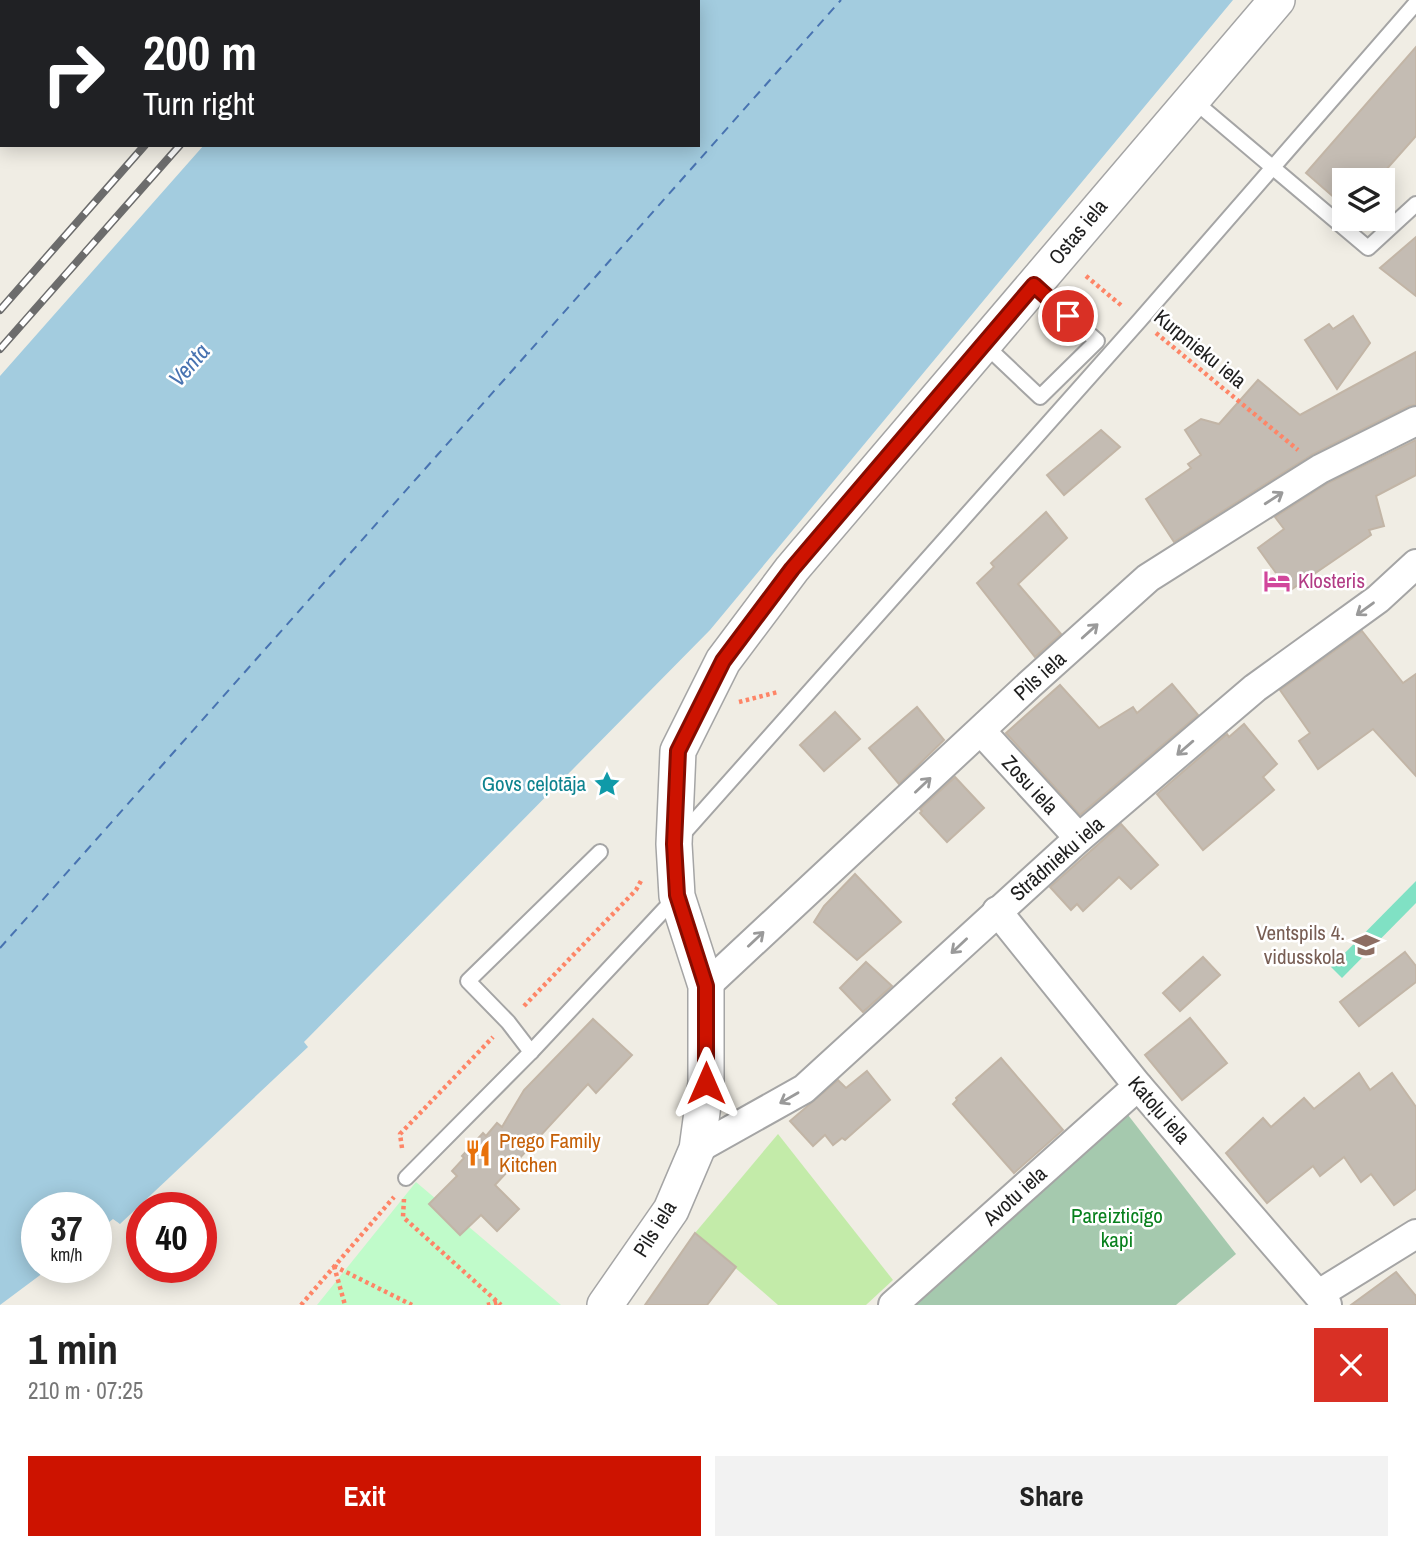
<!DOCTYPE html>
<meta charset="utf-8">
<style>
body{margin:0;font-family:"Archivo Narrow",sans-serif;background:#f2f2f2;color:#222;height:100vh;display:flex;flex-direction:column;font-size:26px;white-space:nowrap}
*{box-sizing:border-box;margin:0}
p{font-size:23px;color:#767676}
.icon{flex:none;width:38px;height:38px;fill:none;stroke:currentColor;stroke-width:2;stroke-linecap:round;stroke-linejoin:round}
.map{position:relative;height:1305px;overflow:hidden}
.panel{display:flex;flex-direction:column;background:#fff;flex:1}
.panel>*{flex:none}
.guide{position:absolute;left:0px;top:0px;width:700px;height:147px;box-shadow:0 4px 18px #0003;background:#202124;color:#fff;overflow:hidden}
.fabs{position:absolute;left:1332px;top:168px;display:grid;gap:14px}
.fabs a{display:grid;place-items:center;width:63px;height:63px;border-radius:0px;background:#fff;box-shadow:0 4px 18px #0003;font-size:35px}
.speed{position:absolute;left:21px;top:1192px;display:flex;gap:14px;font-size:35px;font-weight:700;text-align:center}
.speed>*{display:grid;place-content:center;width:91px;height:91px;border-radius:50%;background:#fff;box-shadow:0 4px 18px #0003;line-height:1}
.speed small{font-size:18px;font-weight:400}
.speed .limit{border:10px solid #d22;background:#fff;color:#111}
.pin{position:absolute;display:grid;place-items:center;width:60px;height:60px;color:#fff;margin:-30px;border:4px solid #fff;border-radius:50%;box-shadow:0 2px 7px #0007}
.me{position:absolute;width:77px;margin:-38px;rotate:0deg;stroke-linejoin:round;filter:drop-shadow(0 0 5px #0008)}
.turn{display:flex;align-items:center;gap:24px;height:147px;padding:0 28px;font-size:32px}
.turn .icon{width:91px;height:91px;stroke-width:2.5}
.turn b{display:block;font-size:49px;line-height:60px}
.round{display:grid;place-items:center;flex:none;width:74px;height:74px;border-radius:0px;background:#f2f2f2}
.headline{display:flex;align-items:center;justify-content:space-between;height:119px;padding:0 28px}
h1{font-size:42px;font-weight:800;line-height:52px}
.button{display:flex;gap:14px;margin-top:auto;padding:14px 28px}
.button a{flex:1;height:80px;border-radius:0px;background:#cd1300;color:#fff;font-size:28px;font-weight:800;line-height:80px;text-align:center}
.button a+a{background:#f2f2f2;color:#222}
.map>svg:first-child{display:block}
.grass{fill:#c3eba9}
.cemetery{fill:#a5c9ae}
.park{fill:#c0fbca}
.pitch{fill:#80e1c4}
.water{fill:#a3ccdf}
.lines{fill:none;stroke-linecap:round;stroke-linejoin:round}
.ferry{stroke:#4873b1;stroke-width:2;stroke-dasharray:9 7;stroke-linecap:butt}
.building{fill:#c4bcb3;stroke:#c2b5a6;stroke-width:2}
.service-casing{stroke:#a5a5a5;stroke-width:18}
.minor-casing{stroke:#a5a5a5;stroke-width:32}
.tertiary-casing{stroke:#a5a5a5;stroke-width:38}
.path{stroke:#fe8567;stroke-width:4.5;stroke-dasharray:3.5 3.5;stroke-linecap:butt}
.service{stroke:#fff;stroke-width:14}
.minor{stroke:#fff;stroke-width:28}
.tertiary{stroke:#fff;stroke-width:35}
.rail-casing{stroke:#6c6c6c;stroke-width:8}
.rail{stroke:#fff;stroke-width:5;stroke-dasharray:16;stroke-linecap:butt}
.oneway{stroke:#9a9a9a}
.route-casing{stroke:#850c00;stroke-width:18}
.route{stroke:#cd1300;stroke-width:12}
.labels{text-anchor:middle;stroke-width:5;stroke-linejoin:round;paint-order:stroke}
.street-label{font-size:21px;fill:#1e1e1e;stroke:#fff}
.hotel-label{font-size:21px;fill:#b23c85;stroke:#fff;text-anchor:start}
.culture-label{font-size:21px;fill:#0d838f;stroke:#fff;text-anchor:end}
.education-label{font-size:21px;fill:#785e54;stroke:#fff;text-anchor:end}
.food-label{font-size:21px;fill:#c56008;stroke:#fff;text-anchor:start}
.park-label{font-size:21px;fill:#08801d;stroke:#fff}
.water-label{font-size:23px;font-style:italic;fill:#4873b1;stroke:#fff}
</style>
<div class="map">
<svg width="1416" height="1305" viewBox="0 0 1416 1305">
<rect width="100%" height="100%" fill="#f0ede4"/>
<path class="grass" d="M778,1134l115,146 -27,25h-88l-83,-72z"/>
<path class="cemetery" d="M1128,1115l108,139 -60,51h-264z"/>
<path class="park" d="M416,1182l145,123h-244z"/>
<path class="pitch" d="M1416,881v22l-74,75 -11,-11z"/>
<path class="water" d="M333,0h900l-523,630 -406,412 4,5 -188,177 -7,-5 -17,13v-24h-59v59h14l-51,38v-929l204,-231h494v-143h-367z"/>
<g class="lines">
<path class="ferry" d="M0,948l841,-948"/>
</g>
<g class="building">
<path d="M1416,47v89l-39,44h-33v26l-38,-33z"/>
<path d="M1416,237v59l-36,-28z"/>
<path d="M1353,316l17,27 -33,46 -32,-49 24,-16 4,5z"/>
<path d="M1416,352v53l-7,1 -96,48 -139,88 -28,-43 45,-31 -3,-4 13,-9 -16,-25 16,-11 18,5 39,-44 42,35z"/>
<path d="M1101,430l19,17 -56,48 -17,-20z"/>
<path d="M1416,440v35l-40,21 8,30 -15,4 2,5 -82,56 -31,-43 26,-19 -9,-12 53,-34z"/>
<path d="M1046,512l21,26 -49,46 43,50 -26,23 -58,-74 17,-16 -3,-4z"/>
<path d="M1362,631l41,52 13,-9v102l-43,-47 -55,40 -19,-28 11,-8 -30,-43z"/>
<path d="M1172,684l26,31 -118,100 -74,-82 54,-48 39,43 34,-21 4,6z"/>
<path d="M917,707l27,33 -45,44 -30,-36z"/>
<path d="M835,712l25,27 -36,32 -24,-26z"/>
<path d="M1244,724l33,40 -14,13 11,13 -71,60 -46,-56 70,-60 2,3z"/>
<path d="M955,777l29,31 -37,34 -27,-29 2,-2 -2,-2z"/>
<path d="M1121,824l37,41 -27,24 -12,-12 -36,34 -6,-7 -6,6 -21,-23z"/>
<path d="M855,874l46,48 -44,38 -43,-38 10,-16z"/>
<path d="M1405,952l11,14v16l-57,44 -19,-24z"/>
<path d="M1203,957l17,18 -40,36 -17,-18z"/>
<path d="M866,962l26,24 -29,26 -23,-24z"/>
<path d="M1190,1018l37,45 -45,37 -37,-45z"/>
<path d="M593,1019l39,36 -36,38 -8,-9 -93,101 24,24 -22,22 -16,-16 -21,20 -31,-31 28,-28 -5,-5 12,-13 -2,-2 21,-23 3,3 11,-13 5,4 22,-37z"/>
<path d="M1001,1058l62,72 -49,43 -61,-69 4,-4 -1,-2z"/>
<path d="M867,1071l23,29 -45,40 -3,-2 -9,7 -8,-10 -12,11 -23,-25 48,-41 8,8z"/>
<path d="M1359,1073l11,17 22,-17 24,34v82l-22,16 -23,-31 -10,8 -17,-25 -24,19 -7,-10 -46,37 -41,-50 37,-35 8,9 33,-29 10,11z"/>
<path d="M695,1233l41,34 -29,38h-62z"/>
<path d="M1396,1272l20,24v9h-65z"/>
</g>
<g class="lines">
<g class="service-casing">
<g id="service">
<path d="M1193,100l175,148 48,-44"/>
<path d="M984,344l56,53 57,-56 -63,-56"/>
<path d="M682,835l458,-515 276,-317"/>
<path d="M531,1052l-23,-30 -40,-41 132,-129"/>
<path d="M406,1178l125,-126 145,-155"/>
</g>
</g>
<g class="minor-casing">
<g id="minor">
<path d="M981,731l98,107"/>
<path d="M997,911l141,175 189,219"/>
<path d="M706,986l323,-301 119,-107 172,-109 96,-48"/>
<path d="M697,1149l107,-60 275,-251 176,-150 123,-89 38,-35"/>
<path d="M1319,1294l97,-60"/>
<path d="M893,1305l245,-219"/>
</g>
</g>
<g class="tertiary-casing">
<path id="tertiary" d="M605,1305l66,-95 26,-61 9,-66v-97l-29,-90 -3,-52 4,-93 45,-90 69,-92 485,-569"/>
</g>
<g class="path">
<path d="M1086,276l36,30"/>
<path d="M1156,333l142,117"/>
<path d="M739,702l39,-10"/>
<path d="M524,1006l112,-116 6,-11"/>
<path d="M402,1148l-2,-14 93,-97"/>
<path d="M404,1199l-1,18 98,88"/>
<path d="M334,1266l78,39"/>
<path d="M334,1266l11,39"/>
<path d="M301,1305l93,-108"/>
<path d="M487,1305l12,-3"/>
</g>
<use href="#service" class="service"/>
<use href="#minor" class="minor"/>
<use href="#tertiary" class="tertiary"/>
<g class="rail-casing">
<g id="rail">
<path d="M271,2l1,-2"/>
<path d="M307,2l2,-2"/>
<path d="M0,310l145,-165"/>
<path d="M0,349l180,-204"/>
</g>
</g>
<use href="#rail" class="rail"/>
</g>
<defs><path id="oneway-shaft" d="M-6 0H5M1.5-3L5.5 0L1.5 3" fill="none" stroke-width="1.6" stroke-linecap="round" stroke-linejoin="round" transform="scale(1.75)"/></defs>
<g class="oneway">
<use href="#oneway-shaft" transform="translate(1274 498) rotate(-33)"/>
<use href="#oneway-shaft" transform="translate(1365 609) rotate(144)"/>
<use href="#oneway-shaft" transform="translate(1090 631) rotate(-42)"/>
<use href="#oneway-shaft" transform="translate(1185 748) rotate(139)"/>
<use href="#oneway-shaft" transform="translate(923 785) rotate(-43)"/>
<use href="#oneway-shaft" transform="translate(756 939) rotate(-43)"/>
<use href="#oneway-shaft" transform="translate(959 946) rotate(137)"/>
<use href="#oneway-shaft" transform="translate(789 1098) rotate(150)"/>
</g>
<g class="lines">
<g class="route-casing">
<path id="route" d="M706,1083v-97l-29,-91 -3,-51 4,-93 45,-90 69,-92 242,-284 34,31"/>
</g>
<use href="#route" class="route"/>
</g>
<defs>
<g id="hotel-bare" transform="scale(2.1)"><path d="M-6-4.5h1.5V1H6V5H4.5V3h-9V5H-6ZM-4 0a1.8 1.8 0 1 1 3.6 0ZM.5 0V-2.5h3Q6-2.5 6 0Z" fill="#d1479c" stroke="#fff" stroke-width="2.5" paint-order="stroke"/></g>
<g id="sight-bare" transform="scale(2.1)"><path d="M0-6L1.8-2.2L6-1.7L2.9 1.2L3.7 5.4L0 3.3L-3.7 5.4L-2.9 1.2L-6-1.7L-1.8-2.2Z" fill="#0f9aa8" stroke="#fff" stroke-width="2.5" paint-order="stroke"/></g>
<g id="school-bare" transform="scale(2.1)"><path d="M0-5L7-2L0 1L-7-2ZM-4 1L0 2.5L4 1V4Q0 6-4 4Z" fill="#8d6e63" stroke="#fff" stroke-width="2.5" paint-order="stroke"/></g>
<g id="restaurant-bare" transform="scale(2.1)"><path d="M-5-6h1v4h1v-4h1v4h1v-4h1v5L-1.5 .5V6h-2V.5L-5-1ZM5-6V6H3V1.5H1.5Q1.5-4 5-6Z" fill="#e8710a" stroke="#fff" stroke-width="2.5" paint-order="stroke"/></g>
</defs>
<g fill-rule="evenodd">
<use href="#hotel-bare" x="1277" y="581"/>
<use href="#sight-bare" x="607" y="784"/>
<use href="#school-bare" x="1366" y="945"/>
<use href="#restaurant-bare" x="478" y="1153"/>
</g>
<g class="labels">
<g class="street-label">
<text transform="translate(1078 232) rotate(-50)" y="7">Ostas iela</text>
<text transform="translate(1200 349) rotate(39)" y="7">Kurpnieku iela</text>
<text transform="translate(1040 676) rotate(-42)" y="7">Pils iela</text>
<text transform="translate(1030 785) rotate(47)" y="7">Zosu iela</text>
<text transform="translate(1057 859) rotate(-41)" y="7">Strādnieku iela</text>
<text transform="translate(1159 1110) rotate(49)" y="7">Katoļu iela</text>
<text transform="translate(1015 1196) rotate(-42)" y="7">Avotu iela</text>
<text transform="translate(655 1229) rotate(-58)" y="7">Pils iela</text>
</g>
<g class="hotel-label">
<text x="1298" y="588">Klosteris</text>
</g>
<g class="culture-label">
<text x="586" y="791">Govs ceļotāja</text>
</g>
<g class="education-label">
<text x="1345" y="940">Ventspils 4.<tspan x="1345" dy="24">vidusskola</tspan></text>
</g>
<g class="food-label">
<text x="499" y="1148">Prego Family<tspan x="499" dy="24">Kitchen</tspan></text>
</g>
<g class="park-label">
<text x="1117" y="1223">Pareizticīgo<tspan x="1117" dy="24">kapi</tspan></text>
</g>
<g class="water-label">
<text transform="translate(189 365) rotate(-49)" y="8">Venta</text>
</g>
</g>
</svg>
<div class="fabs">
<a><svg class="icon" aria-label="layers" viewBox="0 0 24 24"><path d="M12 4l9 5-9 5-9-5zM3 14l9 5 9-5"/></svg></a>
</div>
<div class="speed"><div>37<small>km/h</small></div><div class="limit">40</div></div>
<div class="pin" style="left:1068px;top:316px;background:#d93025"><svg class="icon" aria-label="arrive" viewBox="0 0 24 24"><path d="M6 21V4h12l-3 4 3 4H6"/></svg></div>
<svg class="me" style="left:706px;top:1083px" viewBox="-20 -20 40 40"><path d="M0-17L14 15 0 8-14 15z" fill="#cd1300" stroke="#fff" stroke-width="4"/></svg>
<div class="guide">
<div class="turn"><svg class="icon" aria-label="right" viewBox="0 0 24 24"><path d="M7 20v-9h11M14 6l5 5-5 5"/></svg><div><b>200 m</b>Turn right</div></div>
</div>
</div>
<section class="panel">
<div class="headline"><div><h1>1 min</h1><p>210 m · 07:25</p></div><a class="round" style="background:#d93025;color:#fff"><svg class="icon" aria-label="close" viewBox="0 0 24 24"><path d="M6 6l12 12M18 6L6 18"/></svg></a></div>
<div class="button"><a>Exit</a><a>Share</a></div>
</section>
